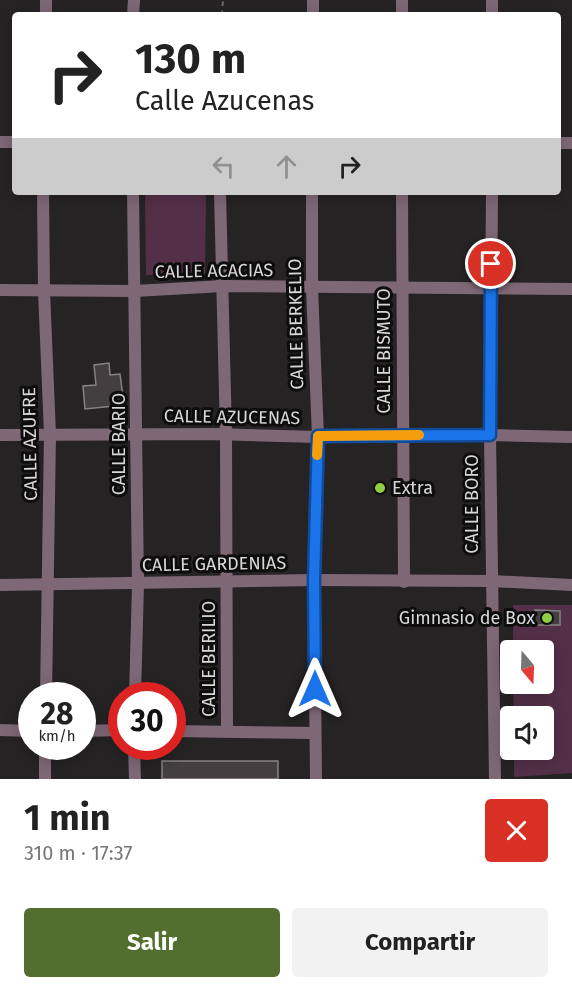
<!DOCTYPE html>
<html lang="es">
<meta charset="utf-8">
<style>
body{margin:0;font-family:"Fira Sans",sans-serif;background:#f2f2f2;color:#222;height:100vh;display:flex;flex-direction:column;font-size:22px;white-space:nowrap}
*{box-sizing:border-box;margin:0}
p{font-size:20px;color:#767676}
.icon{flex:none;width:33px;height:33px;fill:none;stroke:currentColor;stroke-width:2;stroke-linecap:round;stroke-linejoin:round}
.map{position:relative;height:779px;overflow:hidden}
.sheet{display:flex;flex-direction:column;background:#fff;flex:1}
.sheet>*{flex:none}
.top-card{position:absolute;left:12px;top:12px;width:549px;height:183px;border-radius:6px;box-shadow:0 3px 15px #0003;background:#fff;color:#222;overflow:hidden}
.needle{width:39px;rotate:161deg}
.tools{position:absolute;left:500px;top:640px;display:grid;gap:12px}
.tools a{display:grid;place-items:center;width:54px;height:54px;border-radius:6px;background:#fff;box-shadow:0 3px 15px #0003;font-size:30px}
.speed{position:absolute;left:18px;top:682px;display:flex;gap:12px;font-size:30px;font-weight:700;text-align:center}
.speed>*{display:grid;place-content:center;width:78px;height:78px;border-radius:50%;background:#fff;box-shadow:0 3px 15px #0003;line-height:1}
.speed small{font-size:15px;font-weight:400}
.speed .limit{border:9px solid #d22;background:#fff;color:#111}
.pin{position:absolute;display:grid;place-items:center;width:51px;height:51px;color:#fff;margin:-26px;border:3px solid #fff;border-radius:50%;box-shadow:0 2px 6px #0007}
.me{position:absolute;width:66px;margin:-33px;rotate:0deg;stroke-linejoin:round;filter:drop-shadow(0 0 4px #0008)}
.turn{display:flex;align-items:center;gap:21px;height:126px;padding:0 24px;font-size:27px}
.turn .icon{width:78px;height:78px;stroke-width:2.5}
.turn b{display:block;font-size:42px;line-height:51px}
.lanes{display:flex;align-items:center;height:57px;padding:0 24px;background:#0003;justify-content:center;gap:30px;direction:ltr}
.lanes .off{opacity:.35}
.round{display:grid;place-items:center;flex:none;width:63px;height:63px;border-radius:6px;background:#f2f2f2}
.headline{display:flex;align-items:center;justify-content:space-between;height:102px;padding:0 24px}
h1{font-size:36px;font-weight:700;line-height:45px}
.button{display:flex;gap:12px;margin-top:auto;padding:12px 24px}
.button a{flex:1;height:69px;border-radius:6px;background:#536f30;color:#fff;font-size:24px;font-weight:700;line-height:69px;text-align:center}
.button a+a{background:#f2f2f2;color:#222}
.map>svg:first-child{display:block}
.green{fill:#543048}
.building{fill:#433f41;stroke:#868284;stroke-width:1.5}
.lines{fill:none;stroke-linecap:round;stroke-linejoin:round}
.path{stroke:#6b696a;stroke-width:2;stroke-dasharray:4.5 4.5;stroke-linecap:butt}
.minor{stroke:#7f6876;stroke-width:12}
.tertiary{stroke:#7f6876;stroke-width:12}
.route-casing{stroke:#114b97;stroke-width:15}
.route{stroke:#1a73e8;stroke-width:10}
.slow{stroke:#f59e0b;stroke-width:10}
.poi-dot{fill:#8fcd42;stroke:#0e0d0d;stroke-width:2}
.labels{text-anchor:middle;stroke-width:6;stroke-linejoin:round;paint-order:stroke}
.street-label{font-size:18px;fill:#d8d6d7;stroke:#0e0d0d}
.poi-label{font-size:18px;fill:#d8d6d7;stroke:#0e0d0d;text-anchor:start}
</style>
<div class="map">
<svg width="572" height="779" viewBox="0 0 572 779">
<rect width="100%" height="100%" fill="#262325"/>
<g class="green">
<path d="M145,192h61l-1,82 -1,1h-58z"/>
<path d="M513,605h59v168l-58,4v-27h29v-33h-29l-1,-33h30v-33h-30z"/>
</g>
<g class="building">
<path d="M109,363l1,12 10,-1 4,31 -39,4 -2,-23 13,-1 -2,-20z"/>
<path d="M535,610l25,1v14h-26z"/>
<rect x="162" y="761" width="116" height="18"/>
</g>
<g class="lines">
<path class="path" d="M222,15l1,-15"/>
<g class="minor">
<path d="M402,0v15"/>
<path d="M46,15v-15"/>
<path d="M133,15l1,-15"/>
<path d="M313,15v-15"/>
<path d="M492,15v-15"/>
<path d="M0,142h15"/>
<path d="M558,143h14"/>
<path d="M43,192l1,99 6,143 -4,262"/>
<path d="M133,192l5,392 -3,112"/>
<path d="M220,192l6,242 1,297"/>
<path d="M312,192v96l6,149 -4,143 2,199"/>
<path d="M402,192l2,390"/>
<path d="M492,192l-2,243 5,344"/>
<path d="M0,290l135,1 88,-5 349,3"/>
<path d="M0,585l314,-5 177,1 81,4"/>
<path d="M0,730l32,1"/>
<path d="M82,731l40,-1"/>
<path d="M172,731l143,2"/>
<path d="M45,747v32"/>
<path d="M134,747l1,32"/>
</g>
<path class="tertiary" d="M0,435l214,-1 104,3 172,-2 82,2"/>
</g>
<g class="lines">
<g class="route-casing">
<path id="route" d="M315,689l-1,-109 4,-144 172,-1 1,-171"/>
</g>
<use href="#route" class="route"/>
<path class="slow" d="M317,455l1,-19 101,-1"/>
</g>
<g class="poi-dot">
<circle cx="380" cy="488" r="6"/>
<circle cx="547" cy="618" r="6"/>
</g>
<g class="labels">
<g class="street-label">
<text transform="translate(214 271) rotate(-1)" y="6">CALLE ACACIAS</text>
<text transform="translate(296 324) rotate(-91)" y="6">CALLE BERKELIO</text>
<text transform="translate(384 351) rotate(-90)" y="6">CALLE BISMUTO</text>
<text transform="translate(232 417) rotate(1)" y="6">CALLE AZUCENAS</text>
<text transform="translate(30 444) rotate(-91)" y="6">CALLE AZUFRE</text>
<text transform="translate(119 444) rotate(-90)" y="6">CALLE BARIO</text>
<text transform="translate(472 504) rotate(-90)" y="6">CALLE BORO</text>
<text transform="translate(214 564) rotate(-1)" y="6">CALLE GARDENIAS</text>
<text transform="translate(209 659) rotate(-90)" y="6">CALLE BERILIO</text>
</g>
<g class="poi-label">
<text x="392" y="494">Extra</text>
<text x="535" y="624" text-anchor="end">Gimnasio de Box</text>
</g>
</g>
</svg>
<div class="tools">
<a><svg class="needle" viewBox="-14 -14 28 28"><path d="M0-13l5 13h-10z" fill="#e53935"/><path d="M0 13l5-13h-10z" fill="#767676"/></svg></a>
<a><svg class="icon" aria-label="sound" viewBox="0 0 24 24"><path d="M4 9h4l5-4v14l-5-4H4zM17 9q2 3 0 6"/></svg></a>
</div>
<div class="speed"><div>28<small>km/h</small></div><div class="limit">30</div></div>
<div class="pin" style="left:491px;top:264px;background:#d93025"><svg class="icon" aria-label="arrive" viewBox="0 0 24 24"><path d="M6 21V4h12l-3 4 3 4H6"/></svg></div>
<svg class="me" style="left:315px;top:689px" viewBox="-20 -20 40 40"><path d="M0-17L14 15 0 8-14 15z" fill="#1a73e8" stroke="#fff" stroke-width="4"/></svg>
<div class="top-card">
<div class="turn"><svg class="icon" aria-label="right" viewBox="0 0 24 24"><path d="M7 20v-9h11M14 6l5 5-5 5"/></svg><div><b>130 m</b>Calle Azucenas</div></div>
<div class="lanes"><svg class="icon off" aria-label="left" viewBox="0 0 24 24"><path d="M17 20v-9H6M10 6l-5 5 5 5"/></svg><svg class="icon off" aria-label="ahead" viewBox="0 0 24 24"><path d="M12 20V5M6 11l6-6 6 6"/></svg><svg class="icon" aria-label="right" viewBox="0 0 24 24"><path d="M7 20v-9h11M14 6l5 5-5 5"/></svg></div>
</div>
</div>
<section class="sheet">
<div class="headline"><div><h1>1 min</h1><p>310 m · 17:37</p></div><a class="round" style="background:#d93025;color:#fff"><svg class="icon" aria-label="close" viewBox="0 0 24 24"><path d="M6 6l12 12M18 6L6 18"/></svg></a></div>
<div class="button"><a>Salir</a><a>Compartir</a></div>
</section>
